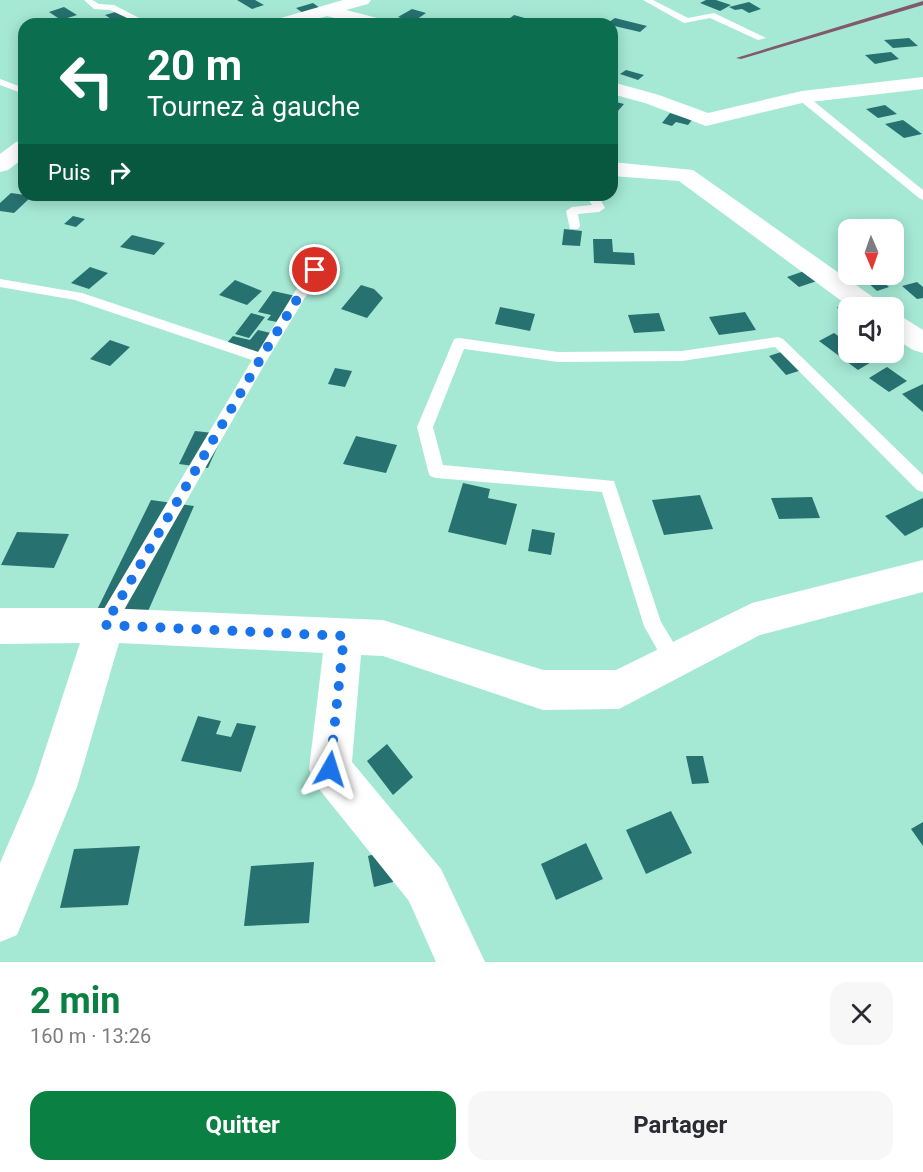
<!DOCTYPE html>
<html lang="fr">
<meta charset="utf-8">
<style>
body{margin:0;font-family:Roboto,sans-serif;background:#f7f7f7;color:#2b2b33;height:100vh;display:flex;flex-direction:column;font-size:22px;white-space:nowrap}
*{box-sizing:border-box;margin:0}
p{font-size:20px;color:#7c7c81}
.icon{flex:none;width:33px;height:33px;fill:none;stroke:currentColor;stroke-width:2;stroke-linecap:round;stroke-linejoin:round}
.map{position:relative;height:962px;overflow:hidden}
.sheet{display:flex;flex-direction:column;background:#fff;flex:1}
.sheet>*{flex:none}
.guide{position:absolute;left:18px;top:18px;width:600px;height:183px;border-radius:18px;box-shadow:0 3px 15px #0003;background:#0b6e4f;color:#fff;overflow:hidden}
.needle{width:39px;rotate:178deg}
.buttons{position:absolute;left:838px;top:219px;display:grid;gap:12px}
.buttons a{display:grid;place-items:center;width:66px;height:66px;border-radius:12px;background:#fff;box-shadow:0 3px 15px #0003;font-size:30px}
.pin{position:absolute;display:grid;place-items:center;width:51px;height:51px;color:#fff;margin:-26px;border:3px solid #fff;border-radius:50%;box-shadow:0 2px 6px #0007}
.me{position:absolute;width:66px;margin:-33px;rotate:6deg;stroke-linejoin:round;filter:drop-shadow(0 0 4px #0008)}
.turn{display:flex;align-items:center;gap:21px;height:126px;padding:0 30px;font-size:27px}
.turn .icon{width:78px;height:78px;stroke-width:2.5}
.turn b{display:block;font-size:42px;line-height:51px}
.then{display:flex;align-items:center;height:57px;padding:0 30px;background:#0003;gap:12px;font-size:22px}
.round{display:grid;place-items:center;flex:none;width:63px;height:63px;border-radius:18px;background:#f7f7f7}
.head{display:flex;align-items:center;justify-content:space-between;height:102px;padding:0 30px}
h1{font-size:36px;font-weight:700;line-height:45px;color:#0b8043}
.cta{display:flex;gap:12px;margin-top:auto;padding:12px 30px}
.cta a{flex:1;height:69px;border-radius:18px;background:#0b8043;color:#fff;font-size:24px;font-weight:700;line-height:69px;text-align:center}
.cta a+a{background:#f7f7f7;color:#2b2b33}
.map>svg:first-child{display:block}
.lines{fill:none;stroke-linecap:round;stroke-linejoin:round}
.stream{fill:#82596a;fill-rule:evenodd}
.building{fill:#277271}
.service{fill:#fff;fill-rule:evenodd}
.minor{fill:#fff;fill-rule:evenodd}
.route{stroke:#1a73e8;stroke-width:10;stroke-dasharray:0 18}
</style>
<div class="map">
<svg width="923" height="962" viewBox="0 0 923 962">
<rect width="100%" height="100%" fill="#a5e9d5"/>
<g class="lines">
<path class="stream" d="M923,1v4l-182,54 -5,-1z"/>
</g>
<g class="building">
<path d="M237,0h18l9,5 -12,4z"/>
<path d="M706,0h10l15,5 -11,6 -20,-8z"/>
<path d="M749,2l12,7 -12,4 -7,-4 -7,1 -6,-3z"/>
<path d="M313,3l7,5 -17,5 -7,-5z"/>
<path d="M64,7l13,8 -16,5 -12,-8z"/>
<path d="M412,9l14,4 -13,9 -15,-5z"/>
<path d="M119,11l11,6 -14,5 -11,-7z"/>
<path d="M514,15l28,8 -1,1h-30l5,-3 -7,-2z"/>
<path d="M615,18l32,8 -7,6 -34,-8z"/>
<path d="M909,38l9,8 -25,2 -9,-8z"/>
<path d="M891,52l8,7 -24,5 -10,-9z"/>
<path d="M626,70l18,5 -6,5 -18,-6z"/>
<path d="M612,101l12,3 -7,8 -5,-1z"/>
<path d="M885,105l12,9 -19,4 -12,-9z"/>
<path d="M670,113l22,7 -4,5 -12,-3 -4,4 -10,-3z"/>
<path d="M903,120l19,14 -18,4 -19,-14z"/>
<path d="M11,193l21,3 -18,17 -14,-2v-8z"/>
<path d="M73,216l12,3 -9,8 -12,-3z"/>
<path d="M564,229l18,2 -2,15 -18,-1z"/>
<path d="M132,235l33,8 -11,12 -34,-8z"/>
<path d="M593,239h19l1,13 21,1 1,12 -41,-2z"/>
<path d="M90,267l18,6 -19,16 -18,-6z"/>
<path d="M807,270l13,10 -21,7 -12,-10z"/>
<path d="M876,276l13,11 -12,4 -12,-11z"/>
<path d="M235,280l27,11 -15,14 -28,-10z"/>
<path d="M917,282l6,5v11l-6,1 -15,-13z"/>
<path d="M361,285l13,4 9,9 -16,20 -26,-9z"/>
<path d="M273,291l32,7 -18,26 -20,-4 4,-5 -13,-3z"/>
<path d="M849,306v12h-6l-6,-11z"/>
<path d="M500,307l35,7 -5,17 -35,-7z"/>
<path d="M745,312l11,18 -37,5 -10,-18z"/>
<path d="M251,313l14,4 -16,21 -14,-4z"/>
<path d="M659,313l6,18 -31,2 -6,-18z"/>
<path d="M258,330l17,4 -13,19 -36,-9 7,-8 17,4z"/>
<path d="M834,333l10,7 5,-3v15h39l-30,18 -39,-29z"/>
<path d="M110,340l20,7 -20,19 -20,-7z"/>
<path d="M784,351l18,19 -16,5 -17,-19z"/>
<path d="M887,367l20,14 -18,11 -20,-14z"/>
<path d="M335,368l17,3 -7,16 -17,-3z"/>
<path d="M923,384v28l-21,-18z"/>
<path d="M195,431l28,3 -15,34 -29,-4z"/>
<path d="M356,436l41,9 -11,28 -43,-9z"/>
<path d="M463,483l27,6 -2,9 29,6 -11,41 -58,-13z"/>
<path d="M700,495l13,34 -49,6 -12,-35z"/>
<path d="M812,497l8,21 -41,1 -8,-21z"/>
<path d="M923,498v29l-18,9 -20,-20z"/>
<path d="M151,500l43,6 -52,119 -49,-7z"/>
<path d="M532,529l23,4 -4,22 -23,-4z"/>
<path d="M17,532l52,2 -15,34 -53,-3z"/>
<path d="M198,716l23,5 -5,13 15,3 6,-14 19,3 -15,46 -60,-11z"/>
<path d="M387,744l26,33 -20,18 -26,-34z"/>
<path d="M686,756h17l6,27 -17,1z"/>
<path d="M671,811l21,42 -46,21 -20,-44z"/>
<path d="M923,822v24l-12,-17z"/>
<path d="M586,843l17,36 -47,21 -15,-36z"/>
<path d="M140,846l-12,59 -68,3 14,-59z"/>
<path d="M388,850l5,32 -19,5 -6,-31z"/>
<path d="M314,862l-5,61 -65,3 7,-60z"/>
</g>
<g class="lines">
<g class="service">
<path d="M84,0h8l7,4 15,1 37,19h-11l-30,-14 -16,-1z"/>
<path d="M643,0h10l35,18 26,-5 52,25 -8,2 -48,-22 -26,5z"/>
<path d="M0,79l24,9v6l-24,-9z"/>
<path d="M798,95h8l117,95v10l-4,-2 -121,-99z"/>
<path d="M586,195h12l7,13 -6,4 -21,2 2,12 -2,3h-8l-4,-18 6,-4 20,-2z"/>
<path d="M315,266l7,4 -55,90 -155,271 -7,3 -7,-3 -2,-6 2,-6 154,-259 -177,-60 -75,-13v-8l82,14 176,59 52,-85z"/>
<path d="M778,337l5,2 140,136v17l-6,-2 -142,-143 -93,14 -124,1 -94,-13 -31,78 10,38 171,16 47,141 23,38 -3,7 -7,2 -7,-2 -23,-41 -42,-134 -166,-14 -6,-2 -2,-5 -11,-44 37,-88 5,-1 99,14 124,-1z"/>
</g>
<g class="minor">
<path d="M343,0h28l-3,4 -22,6 39,10 3,4h-30l-31,-8 -28,8h-28l3,-4z"/>
<path d="M923,77v12l-121,14 -96,23 -61,-23 -33,-9v-12l47,13 49,18 94,-22z"/>
<path d="M24,140v18l-16,12 -8,2v-18l16,-12z"/>
<path d="M612,162l81,8 187,132 3,6h-32l-172,-127 -67,-5z"/>
<path d="M894,316l10,2 19,12v23l-10,-3 -19,-12z"/>
<path d="M923,560v32l-163,43 -141,74 -76,1 -160,-54 -22,-1 -9,107 89,107 44,93h-49l-27,-61 -94,-117 -6,-15 14,-116 -204,-10 -42,144 -60,148 -17,7v-79l34,-79 46,-141 -80,1v-36h105l278,12 160,50h73l136,-67z"/>
</g>
</g>
<g class="lines">
<path class="route" d="M315,270l-54,88 -156,267 239,11 -14,133"/>
</g>
</svg>
<div class="buttons">
<a><svg class="needle" viewBox="-14 -14 28 28"><path d="M0-13l5 13h-10z" fill="#e53935"/><path d="M0 13l5-13h-10z" fill="#7c7c81"/></svg></a>
<a><svg class="icon" aria-label="sound" viewBox="0 0 24 24"><path d="M4 9h4l5-4v14l-5-4H4zM17 9q2 3 0 6"/></svg></a>
</div>
<div class="pin" style="left:315px;top:270px;background:#d93025"><svg class="icon" aria-label="arrive" viewBox="0 0 24 24"><path d="M6 21V4h12l-3 4 3 4H6"/></svg></div>
<svg class="me" style="left:330px;top:769px" viewBox="-20 -20 40 40"><path d="M0-17L14 15 0 8-14 15z" fill="#1a73e8" stroke="#fff" stroke-width="4"/></svg>
<div class="guide">
<div class="turn"><svg class="icon" aria-label="left" viewBox="0 0 24 24"><path d="M17 20v-9H6M10 6l-5 5 5 5"/></svg><div><b>20 m</b>Tournez à gauche</div></div>
<div class="then">Puis<svg class="icon" aria-label="right" viewBox="0 0 24 24"><path d="M7 20v-9h11M14 6l5 5-5 5"/></svg></div>
</div>
</div>
<section class="sheet">
<div class="head"><div><h1>2 min</h1><p>160 m · 13:26</p></div><a class="round"><svg class="icon" aria-label="close" viewBox="0 0 24 24"><path d="M6 6l12 12M18 6L6 18"/></svg></a></div>
<div class="cta"><a>Quitter</a><a>Partager</a></div>
</section>
